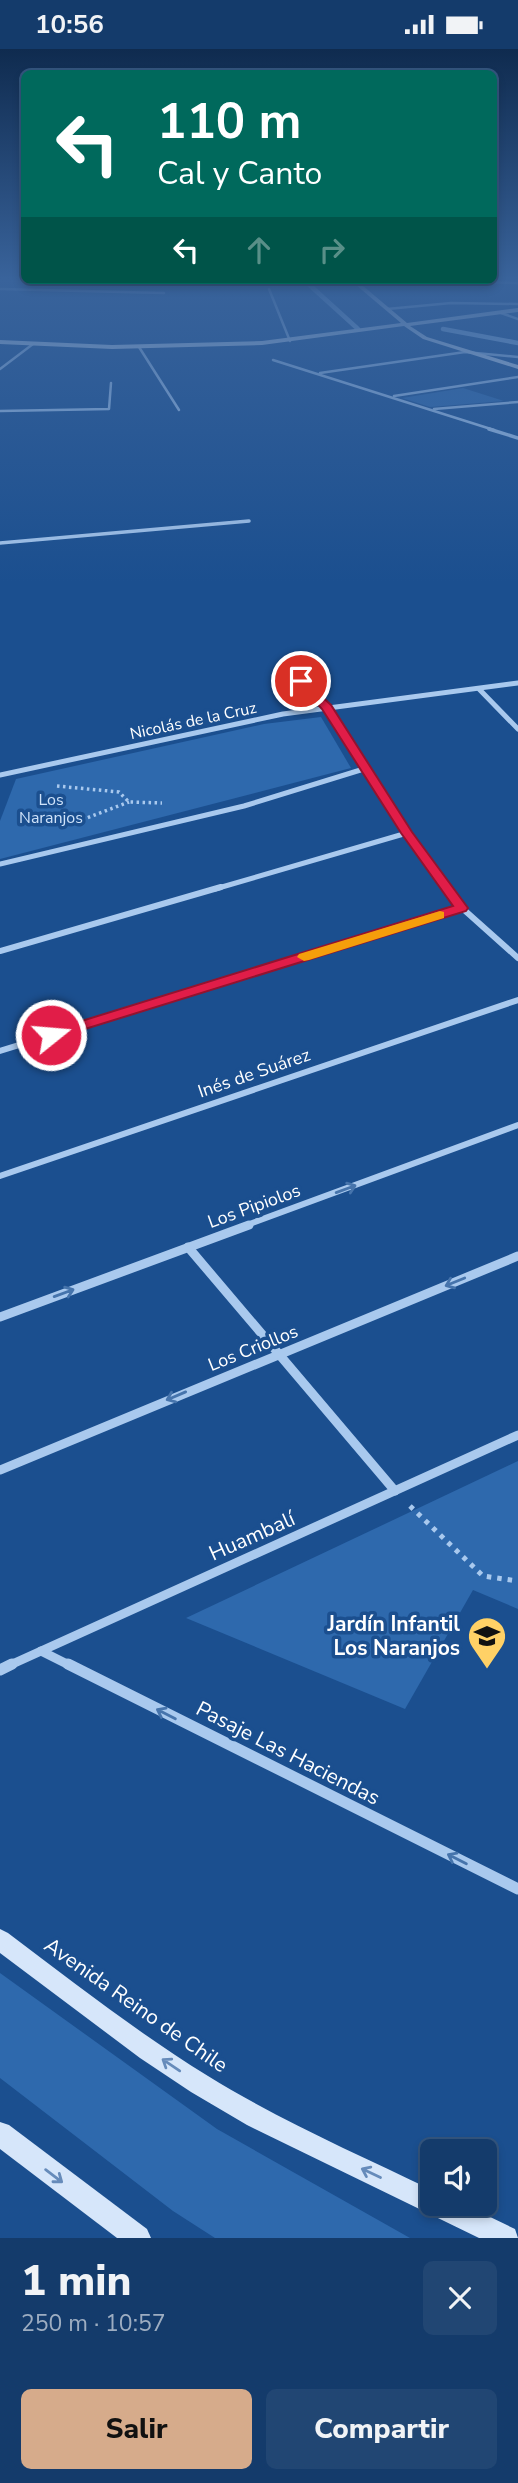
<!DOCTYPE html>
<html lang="es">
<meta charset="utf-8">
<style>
body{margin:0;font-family:"Nunito Sans",sans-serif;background:#214673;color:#f1f3f6;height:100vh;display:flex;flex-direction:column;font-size:26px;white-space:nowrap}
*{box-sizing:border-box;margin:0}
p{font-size:23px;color:#9dadc1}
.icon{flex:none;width:38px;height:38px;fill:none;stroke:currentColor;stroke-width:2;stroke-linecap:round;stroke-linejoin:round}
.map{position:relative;height:2189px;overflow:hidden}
.sheet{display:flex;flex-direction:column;background:#143b6b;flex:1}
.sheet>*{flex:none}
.guide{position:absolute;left:21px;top:21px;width:476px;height:214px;border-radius:10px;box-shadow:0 4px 10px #0003,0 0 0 2px #33557e;background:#00695c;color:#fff;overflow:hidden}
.controls{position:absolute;left:420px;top:2090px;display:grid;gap:14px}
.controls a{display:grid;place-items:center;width:77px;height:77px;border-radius:10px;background:#143b6b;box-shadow:0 4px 10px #0003,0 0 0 2px #33557e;font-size:35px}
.pin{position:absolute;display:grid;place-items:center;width:60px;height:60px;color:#fff;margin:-30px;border:4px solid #fff;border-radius:50%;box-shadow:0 2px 7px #0007}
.me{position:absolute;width:77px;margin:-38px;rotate:73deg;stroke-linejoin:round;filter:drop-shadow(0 0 5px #0008)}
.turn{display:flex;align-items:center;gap:24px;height:147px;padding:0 21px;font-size:32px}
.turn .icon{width:91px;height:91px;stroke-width:2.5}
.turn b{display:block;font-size:49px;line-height:60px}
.lanes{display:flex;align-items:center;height:66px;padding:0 21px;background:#0003;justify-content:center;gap:35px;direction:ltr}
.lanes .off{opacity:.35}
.round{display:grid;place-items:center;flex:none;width:74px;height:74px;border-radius:10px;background:#214673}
.head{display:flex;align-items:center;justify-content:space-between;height:119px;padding:0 21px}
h1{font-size:42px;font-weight:800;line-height:52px}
.primary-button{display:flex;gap:14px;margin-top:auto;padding:14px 21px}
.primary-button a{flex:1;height:80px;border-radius:10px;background:#d6ab8b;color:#111;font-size:28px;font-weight:800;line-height:80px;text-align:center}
.primary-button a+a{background:#214673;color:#f1f3f6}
.status{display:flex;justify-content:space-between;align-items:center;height:49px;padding:0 35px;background:#143b6b;direction:ltr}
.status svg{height:19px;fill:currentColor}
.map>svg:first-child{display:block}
.green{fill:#2e69ad}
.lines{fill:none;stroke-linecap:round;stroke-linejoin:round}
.stream{stroke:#9cc4f0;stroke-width:4.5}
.path-far1{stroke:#a9c9ee;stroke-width:3.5;stroke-dasharray:2.5 3.5;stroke-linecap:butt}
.path{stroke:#a9c9ee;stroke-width:5;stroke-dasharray:4.5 6;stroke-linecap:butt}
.street-far5{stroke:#a9c9ee;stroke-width:2.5}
.street-far4{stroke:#a9c9ee;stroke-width:3.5}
.street-far3{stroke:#a9c9ee;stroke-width:5}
.street-far2{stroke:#a9c9ee;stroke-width:6}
.street-far1{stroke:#a9c9ee;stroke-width:9}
.street{stroke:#a9c9ee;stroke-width:11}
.secondary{fill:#d6e6fa;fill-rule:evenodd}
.oneway{stroke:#4674ac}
.oneway2{stroke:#668bba}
.route{fill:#e11d48;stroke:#92132f;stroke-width:2}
.slow{fill:#f59e0b}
.labels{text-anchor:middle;stroke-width:7;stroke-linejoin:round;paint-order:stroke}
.far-street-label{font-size:16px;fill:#fff;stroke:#1b4f8f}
.far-park-label{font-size:16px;fill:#cfe3fa;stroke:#1b4f8f}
.street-label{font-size:18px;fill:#fff;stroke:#1b4f8f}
.near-street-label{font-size:21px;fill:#fff;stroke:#1b4f8f}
.near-poi-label{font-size:21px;font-weight:bold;fill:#fff;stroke:#1b4f8f;text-anchor:end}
</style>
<div class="status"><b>10:56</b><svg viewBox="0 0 49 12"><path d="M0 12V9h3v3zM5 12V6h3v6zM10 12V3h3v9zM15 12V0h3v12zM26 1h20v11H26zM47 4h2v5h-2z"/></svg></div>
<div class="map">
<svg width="518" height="2189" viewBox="0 0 518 2189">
<rect width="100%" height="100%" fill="#1b4f8f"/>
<g class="green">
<path d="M463,339l41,13 -74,6 -28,-9z"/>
<path d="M321,668l30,51 -351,91v-38l16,-42 248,-55z"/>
<path d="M518,1412v148l-45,-19 -68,119 -219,-91z"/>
<path d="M0,1924l217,156 193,109h-195l-42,-27 -173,-133z"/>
</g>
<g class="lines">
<g class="stream">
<path d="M304,231l54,49"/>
<path d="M443,280l75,14"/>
</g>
<g class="path-far1">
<path d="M57,737l62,6 10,10 33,1"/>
<path d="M71,775l58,-22"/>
</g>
<path class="path" d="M410,1457l73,70 35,5"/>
<g class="street-far5">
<path d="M353,231l165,3"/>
<path d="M0,240l164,4"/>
<path d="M269,240l21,52"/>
<path d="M387,260l64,-6 67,1"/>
<path d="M501,264l17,6"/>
<path d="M139,298l40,63"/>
<path d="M273,311l221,70"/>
<path d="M0,320l33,-25"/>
<path d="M320,324l145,-21 53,5"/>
<path d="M394,347l124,-19"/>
<path d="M434,360l84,-7"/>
<path d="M0,362l109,-2 2,-26"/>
</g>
<g class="street-far4">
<path d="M489,380l29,9"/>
<path d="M0,494l249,-22"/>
</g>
<g class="street-far3">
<path d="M301,632l26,27 80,125 41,56"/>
<path d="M479,640l39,40"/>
<path d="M0,726l283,-61 235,-31"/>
<path d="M0,815l244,-58 123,-38"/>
<path d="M215,840l192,-56"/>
</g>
<g class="street-far2">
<path d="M447,838l15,21 56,50"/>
<path d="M0,902l221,-64"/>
<path d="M0,1002l462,-143"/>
<path d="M0,1127l518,-176"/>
<path d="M244,1177l274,-101"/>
</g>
<g class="street-far1">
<path d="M188,1198l207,244"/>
<path d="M0,1268l249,-92"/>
<path d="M0,1421l518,-214"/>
<path d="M41,1602l30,15"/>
<path d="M8,1617l510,-231"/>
</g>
<g class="street">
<path d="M68,1615l450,225"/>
<path d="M0,1621l12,-6"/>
</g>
<g class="secondary">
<path d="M350,231h6l51,43 111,-15v4l-108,14 17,11 91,28v4l-95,-30 -19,-13 -142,19 -150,4 -112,-5v-4l112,5 150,-4 139,-18z"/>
<path d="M0,1880l8,4c65,49 130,100 200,143 71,44 149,78 224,114v13h29l54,26 3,9h-39l-232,-113 -56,-33 -51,-34 -140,-105z"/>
<path d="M0,2073l9,3 138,104 4,9h-34l-117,-89z"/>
</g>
</g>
<defs><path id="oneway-shaft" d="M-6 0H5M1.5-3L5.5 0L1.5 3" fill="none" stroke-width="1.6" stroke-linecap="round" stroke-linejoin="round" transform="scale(1.75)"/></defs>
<g class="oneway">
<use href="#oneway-shaft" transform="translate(346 1140) rotate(-20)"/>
<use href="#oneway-shaft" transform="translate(455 1233) rotate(158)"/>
<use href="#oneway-shaft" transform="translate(64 1244) rotate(-20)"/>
<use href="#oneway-shaft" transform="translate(176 1347) rotate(157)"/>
<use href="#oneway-shaft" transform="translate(166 1665) rotate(-153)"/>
<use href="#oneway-shaft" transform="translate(457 1810) rotate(-153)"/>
</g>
<g class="oneway2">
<use href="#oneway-shaft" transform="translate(171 2016) rotate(-146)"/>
<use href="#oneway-shaft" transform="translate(371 2124) rotate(-155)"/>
<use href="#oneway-shaft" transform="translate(54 2127) rotate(37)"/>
</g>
<linearGradient id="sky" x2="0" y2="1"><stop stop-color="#0f2b4f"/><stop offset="0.43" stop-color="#39639b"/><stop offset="1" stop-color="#39639b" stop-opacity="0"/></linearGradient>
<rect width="518" height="534" fill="url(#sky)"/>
<path class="route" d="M301,628l30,28 81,127 56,76 -2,3 -410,127h-10l-2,-3 2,-3 407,-126 -52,-73 -79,-124 -26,-28z"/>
<path class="slow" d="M440,862l4,1v6l-135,42 -5,1 -7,-4 2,-3z"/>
<defs>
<g id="school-pin" transform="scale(2.0125)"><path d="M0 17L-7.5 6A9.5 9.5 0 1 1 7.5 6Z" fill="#ffd166" stroke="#1b4f8f"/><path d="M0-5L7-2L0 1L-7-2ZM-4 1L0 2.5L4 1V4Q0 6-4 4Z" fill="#111"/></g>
</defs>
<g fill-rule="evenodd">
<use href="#school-pin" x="487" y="1587"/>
</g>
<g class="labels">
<g class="far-street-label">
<text transform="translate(193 671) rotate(-12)" y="6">Nicolás de la Cruz</text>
</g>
<g class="far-park-label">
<text x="51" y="756">Los<tspan x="51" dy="18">Naranjos</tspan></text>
</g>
<g class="street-label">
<text transform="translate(254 1024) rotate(-19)" y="6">Inés de Suárez</text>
<text transform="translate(254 1157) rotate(-20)" y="6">Los Pipiolos</text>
<text transform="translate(253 1299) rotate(-22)" y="6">Los Criollos</text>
</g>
<g class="near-street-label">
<text transform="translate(252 1487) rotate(-24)" y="7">Huambalí</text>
<text transform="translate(288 1704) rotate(27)" y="7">Pasaje Las Haciendas</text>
<text transform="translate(136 1956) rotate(35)" y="7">Avenida Reino de Chile</text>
</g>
<g class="near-poi-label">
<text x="460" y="1582">Jardín Infantil<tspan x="460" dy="24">Los Naranjos</tspan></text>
</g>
</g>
</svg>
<div class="controls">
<a><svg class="icon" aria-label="sound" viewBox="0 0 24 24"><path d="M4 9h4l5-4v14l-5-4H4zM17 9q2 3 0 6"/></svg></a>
</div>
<div class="pin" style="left:301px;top:632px;background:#d93025"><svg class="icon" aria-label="arrive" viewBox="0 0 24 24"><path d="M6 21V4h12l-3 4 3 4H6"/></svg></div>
<svg class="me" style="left:51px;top:986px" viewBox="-20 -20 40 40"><circle r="17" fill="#e11d48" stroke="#fff" stroke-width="3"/><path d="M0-11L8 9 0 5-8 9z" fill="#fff"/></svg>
<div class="guide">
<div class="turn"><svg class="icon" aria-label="left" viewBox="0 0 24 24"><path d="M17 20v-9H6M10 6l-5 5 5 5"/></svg><div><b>110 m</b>Cal y Canto</div></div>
<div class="lanes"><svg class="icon" aria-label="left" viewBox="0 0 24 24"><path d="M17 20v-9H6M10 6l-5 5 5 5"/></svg><svg class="icon off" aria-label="ahead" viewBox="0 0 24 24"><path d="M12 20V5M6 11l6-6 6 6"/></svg><svg class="icon off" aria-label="right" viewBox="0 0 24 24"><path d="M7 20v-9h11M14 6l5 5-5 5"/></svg></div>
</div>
</div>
<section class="sheet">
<div class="head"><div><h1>1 min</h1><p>250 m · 10:57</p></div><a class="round"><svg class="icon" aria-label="close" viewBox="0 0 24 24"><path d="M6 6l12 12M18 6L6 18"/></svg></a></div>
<div class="primary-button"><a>Salir</a><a>Compartir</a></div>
</section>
